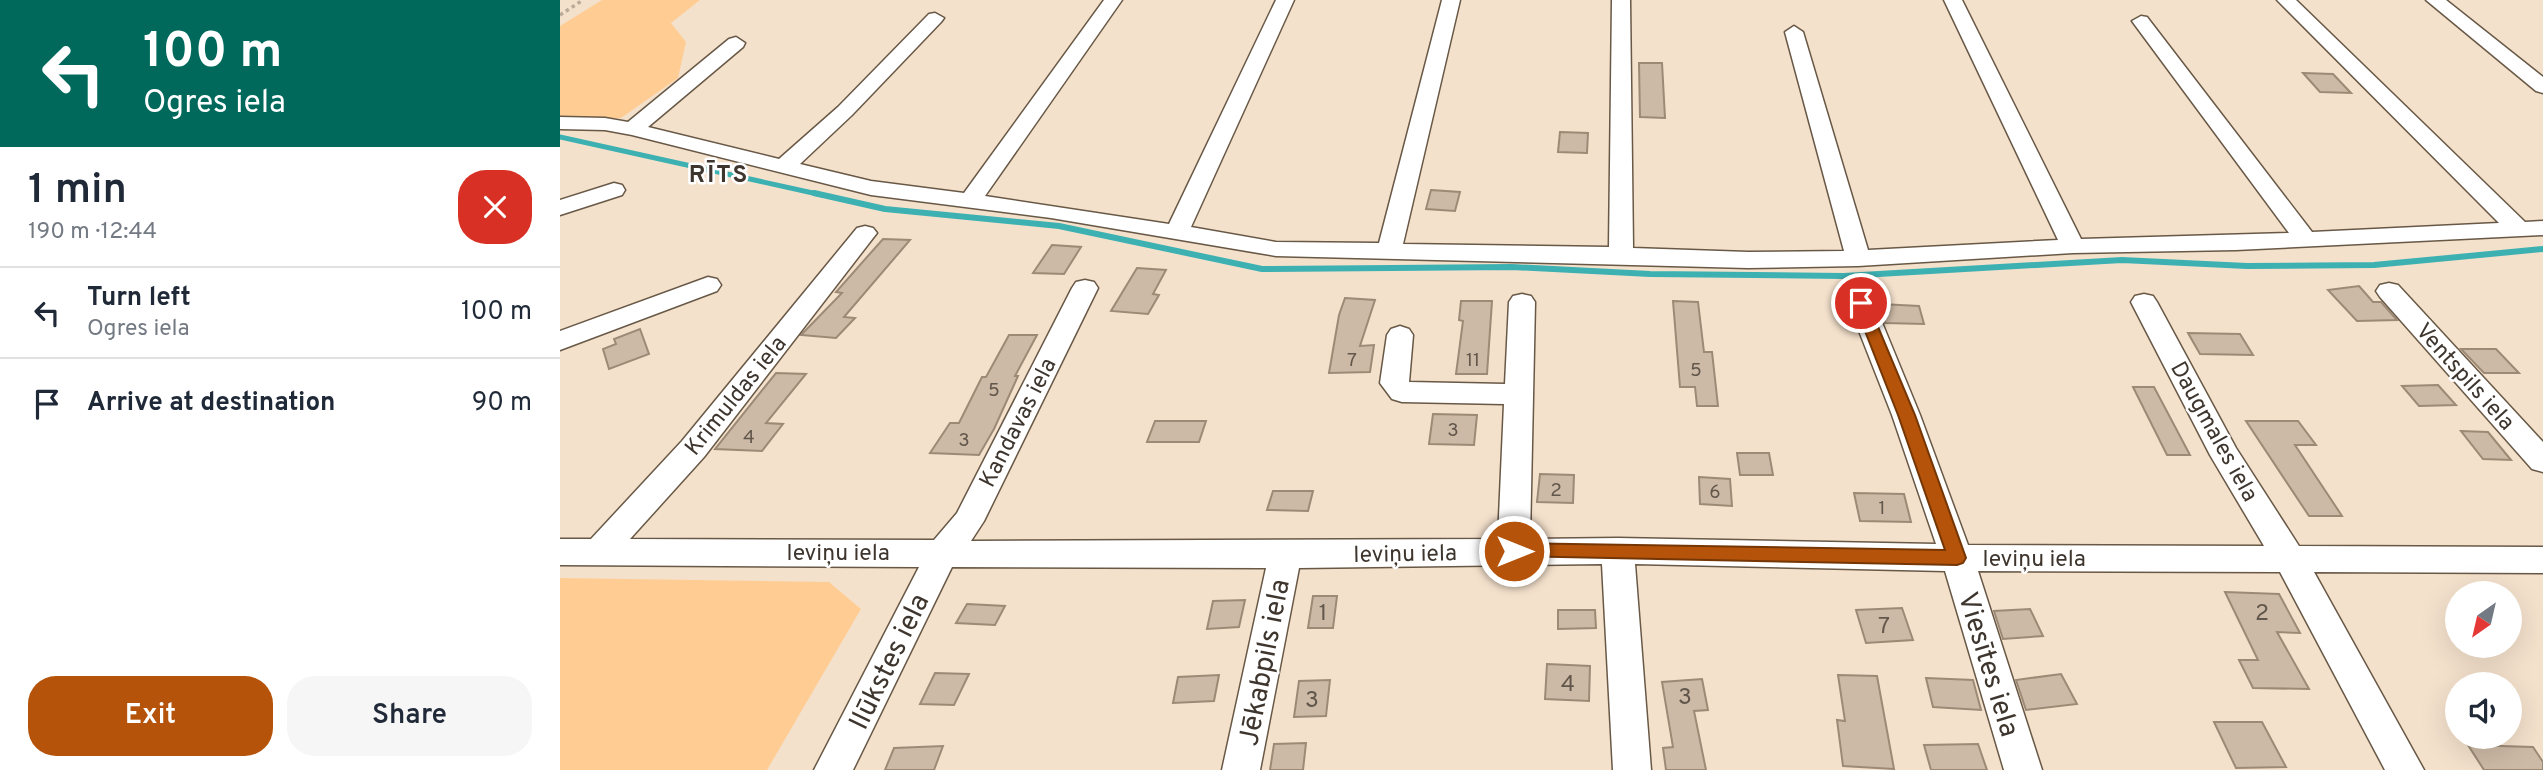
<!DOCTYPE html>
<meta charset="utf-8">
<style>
body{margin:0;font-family:Overpass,sans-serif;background:#f6f6f7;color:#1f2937;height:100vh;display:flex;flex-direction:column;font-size:26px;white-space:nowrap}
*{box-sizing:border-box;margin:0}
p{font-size:23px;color:#747a83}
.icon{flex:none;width:38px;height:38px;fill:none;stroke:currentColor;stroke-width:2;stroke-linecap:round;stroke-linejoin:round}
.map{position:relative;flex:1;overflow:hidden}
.details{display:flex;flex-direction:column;background:#fff;width:560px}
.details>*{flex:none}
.hud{background:#00695c;color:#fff;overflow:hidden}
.needle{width:46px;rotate:214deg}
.fabs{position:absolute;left:1885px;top:581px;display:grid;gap:14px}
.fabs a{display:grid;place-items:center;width:77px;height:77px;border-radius:50%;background:#fff;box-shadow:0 7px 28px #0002;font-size:35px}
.pin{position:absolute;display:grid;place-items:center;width:60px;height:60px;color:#fff;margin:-30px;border:4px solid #fff;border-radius:50%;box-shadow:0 2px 7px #0007}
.me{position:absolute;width:77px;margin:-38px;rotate:90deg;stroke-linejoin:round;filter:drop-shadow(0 0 5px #0008)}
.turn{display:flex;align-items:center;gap:24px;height:147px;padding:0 28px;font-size:32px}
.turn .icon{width:91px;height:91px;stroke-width:2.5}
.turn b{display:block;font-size:49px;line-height:60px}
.round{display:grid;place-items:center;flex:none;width:74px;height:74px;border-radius:28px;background:#f6f6f7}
.head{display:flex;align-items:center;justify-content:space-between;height:119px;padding:0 28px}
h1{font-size:42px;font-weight:600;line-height:52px}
.action{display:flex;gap:14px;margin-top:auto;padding:14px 28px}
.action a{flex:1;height:80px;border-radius:28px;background:#b45309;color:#fff;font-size:28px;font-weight:600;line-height:80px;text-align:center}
.action a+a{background:#f6f6f7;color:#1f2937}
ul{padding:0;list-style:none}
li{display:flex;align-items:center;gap:21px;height:91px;padding:0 28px;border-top:2px solid #e0e1e3}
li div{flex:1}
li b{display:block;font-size:26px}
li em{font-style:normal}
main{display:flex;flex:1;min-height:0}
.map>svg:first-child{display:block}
.green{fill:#ffcd93}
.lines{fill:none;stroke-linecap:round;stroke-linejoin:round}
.stream-far1{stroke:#3db1b2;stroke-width:5}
.stream{stroke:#3db1b2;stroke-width:6}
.building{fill:#cdbaa6;stroke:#9c8a76;stroke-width:2}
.minor-casing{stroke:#685846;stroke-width:3}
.path{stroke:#baaa99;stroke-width:3.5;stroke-dasharray:3.5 3.5;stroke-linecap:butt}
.minor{fill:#fff;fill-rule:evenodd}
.route{fill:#b45309;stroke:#753606;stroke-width:2}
.labels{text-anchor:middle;stroke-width:5;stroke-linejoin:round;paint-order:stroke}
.number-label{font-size:19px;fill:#62574c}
.street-label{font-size:23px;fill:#3e362e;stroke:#fff}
.near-number-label{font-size:23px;fill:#62574c}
.far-district-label{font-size:24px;font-weight:bold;letter-spacing:2px;fill:#3e362e;stroke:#fff}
.near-street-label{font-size:28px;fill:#3e362e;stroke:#fff}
</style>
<main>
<section class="details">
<div class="hud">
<div class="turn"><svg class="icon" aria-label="left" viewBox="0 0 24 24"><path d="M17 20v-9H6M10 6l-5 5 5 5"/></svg><div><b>100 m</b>Ogres iela</div></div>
</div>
<div class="head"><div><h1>1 min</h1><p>190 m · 12:44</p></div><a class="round" style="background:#d93025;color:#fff"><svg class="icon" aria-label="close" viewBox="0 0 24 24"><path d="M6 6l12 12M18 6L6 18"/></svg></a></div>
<ul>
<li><svg class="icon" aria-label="left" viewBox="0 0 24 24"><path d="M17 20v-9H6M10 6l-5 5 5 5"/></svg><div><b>Turn left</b><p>Ogres iela</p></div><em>100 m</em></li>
<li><svg class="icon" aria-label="arrive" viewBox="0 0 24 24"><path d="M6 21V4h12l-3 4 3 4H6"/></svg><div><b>Arrive at destination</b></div><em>90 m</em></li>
</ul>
<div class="action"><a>Exit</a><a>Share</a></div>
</section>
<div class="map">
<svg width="1983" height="770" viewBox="0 0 1983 770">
<rect width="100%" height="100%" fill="#f4e1cc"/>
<g class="green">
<path d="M42,0h98l-29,23 15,19 -8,36 -57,40 -61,2v-94z"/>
<path d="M0,578l269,4 32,27 -94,161h-207z"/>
</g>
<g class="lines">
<path class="stream-far1" d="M0,137l262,58"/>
<path class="stream" d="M254,193l71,16 174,17 203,43 250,-2 138,7 194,2 278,-16 125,6 127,-1 169,-16"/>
</g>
<g class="building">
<path d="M1079,63h23l3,55 -25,-1z"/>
<path d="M1743,73l30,1 18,19 -31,-1z"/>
<path d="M1000,132l28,1 -1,20 -29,-1z"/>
<path d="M871,190l29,2 -5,19 -29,-2z"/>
<path d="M323,239l27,1 -66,77 11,1 -19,20 -35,-3 41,-42 -6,-1z"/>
<path d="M492,245l29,2 -17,27 -31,-1z"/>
<path d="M577,268l29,2 -13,24 6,1 -11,19 -37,-3z"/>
<path d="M1799,286l14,16h8l16,18 -40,1 -29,-31z"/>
<path d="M785,298l30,2 -15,46 14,-1 -4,27 -41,1 10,-58z"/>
<path d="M901,301h31l-5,73h-31l7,-53 -4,-1z"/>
<path d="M1113,301l25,1 6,50h8l6,54h-21l-2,-19h-15z"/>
<path d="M1320,304l39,2 5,18 -39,-1z"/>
<path d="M80,329l9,25 -40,15 -6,-20 13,-5 -2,-5z"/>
<path d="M1628,333l52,1 13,21 -53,-1z"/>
<path d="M449,335h28l-22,41h3l-24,53 -15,26 -49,-2 20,-30h9l23,-46h4z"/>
<path d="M1901,349h35l23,24h-35z"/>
<path d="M216,373l30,1 -40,49 17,1 -21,27 -47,-2z"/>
<path d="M1878,385l18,20 -37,1 -17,-20z"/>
<path d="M1573,387h21l36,68h-23z"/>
<path d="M873,414l44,1 -3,30 -45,-1z"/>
<path d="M595,421h51l-7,21h-52z"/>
<path d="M1686,421h52l18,24h-21l47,71h-33z"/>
<path d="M1901,431l27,1 23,28 -28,-1z"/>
<path d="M1177,453h32l4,22h-33z"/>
<path d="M980,474l34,1 -1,28 -36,-1z"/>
<path d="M1139,477l31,2 2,27 -32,-2z"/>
<path d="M713,491h40l-5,20 -41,-1z"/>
<path d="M1294,493l50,1 7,28 -51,-1z"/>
<path d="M1665,592l54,2 21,39 -23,-1 32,57 -56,-1 -14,-28h19z"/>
<path d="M753,596h24l-4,32h-25z"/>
<path d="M685,600l-6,27 -32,2 6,-28z"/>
<path d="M407,604l38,2 -10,19 -39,-2z"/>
<path d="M1342,608l11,32 -47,3 -10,-33z"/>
<path d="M1470,609l13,27 -40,3 -9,-28z"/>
<path d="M998,610h37l1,18 -38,1z"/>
<path d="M987,664l43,2 -1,35 -44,-2z"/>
<path d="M375,673l34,1 -15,31 -34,-1z"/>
<path d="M1501,674l16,30 -51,6 -10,-30z"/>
<path d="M659,675l-5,26 -41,2 5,-26z"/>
<path d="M1278,675l39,1 17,93 -51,-3 -6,-46 8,1z"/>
<path d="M1366,678l47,2 8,30 -48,-3z"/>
<path d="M1142,679l6,31 -14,1 12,59h-40l-3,-22 10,-1 -11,-65z"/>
<path d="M770,680l-4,36 -32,1 5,-36z"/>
<path d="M1654,722h48l24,45 -50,1z"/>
<path d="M746,743l-3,27h-33l4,-26z"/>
<path d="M1418,744l9,26h-56l-7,-25z"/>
<path d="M1908,745l65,2 10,15v8h-59z"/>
<path d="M383,746l-9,24h-49l9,-22z"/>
</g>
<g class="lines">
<g class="minor-casing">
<g id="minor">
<path d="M544,0h18l-137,196 184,28 107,-224h18l-103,227 85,15 103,1 63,-243h18l-57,244 206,3 3,-247h18l3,248 115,4 96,-1 -59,-219 9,-6 9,6 65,218 190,-10 -114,-240h18l119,239 208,-6 -157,-212 9,-5 6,1 165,215 187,-9 -222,-223h19l229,222 18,-1v14l-307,15 -163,3 -215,13 -110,2 -472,-12 -225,-38 -180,-23 -239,-60 -27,-5 -45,-1v-12l45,1 23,4 101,-83 7,-2 9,6 -2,4 -95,80 131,32 59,-52 91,-93 6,-1 9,5 -3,4 -89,93 -52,49 71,17 93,12z"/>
<path d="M1866,0h20l97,77v16l-7,-2z"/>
<path d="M54,183l8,2 3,5 -3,5 -62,20v-15z"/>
<path d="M305,226l8,2 4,5 -4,5 -169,219 -74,82 304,1 23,-27 115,-225 4,-6 9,-2 9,2 4,6 -114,233 -13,20 527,-2 6,-135 -102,-2 -10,-3 -12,-16 7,-48 4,-6 9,-3 9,3 4,6 -4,47 96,2 4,-82 4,-6 9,-2 9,2 4,6 -5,237 88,-1 318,6 -44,-129 -44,-112 4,-6 9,-2 9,2 4,6 46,112 48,130 296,1 -54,-91 -79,-153 4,-6 9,-2 9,2 4,6 79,146 63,98 244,1v26l-229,-1 110,198h-39l-105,-198 -302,-1 64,199h-38l-59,-199 -310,-7 16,206h-38l-11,-206 -303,4 -39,202h-38l44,-202 -314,-1 -99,203h-39l105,-203 -359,-2v-26h31l91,-98 175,-213z"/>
<path d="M148,277l9,2 4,6 -4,6 -157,59v-19z"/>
<path d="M1829,283l9,2 145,157v30l-11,-3 -152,-172 -4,-6 4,-6z"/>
</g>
</g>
<path class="path" d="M0,15l23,-15"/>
<use href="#minor" class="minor"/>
</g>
<path class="route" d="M1301,298l7,5 47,112 51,143 -3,5 -6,2 -449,-9 -3,-5 3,-6 6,-2 431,7 -47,-135 -44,-112z"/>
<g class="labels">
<g class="number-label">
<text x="792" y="366">7</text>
<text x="913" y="366">11</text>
<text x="1136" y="376">5</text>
<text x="434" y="396">5</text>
<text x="893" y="436">3</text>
<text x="189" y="443">4</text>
<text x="404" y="446">3</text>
<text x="996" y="496">2</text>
<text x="1155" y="498">6</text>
<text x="1322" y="514">1</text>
</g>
<g class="street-label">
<text transform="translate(1906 376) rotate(48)" y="8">Ventspils iela</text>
<text transform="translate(175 395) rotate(-51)" y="8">Krimuldas iela</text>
<text transform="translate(457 422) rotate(-63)" y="8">Kandavas iela</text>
<text transform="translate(1655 431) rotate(61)" y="8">Daugmales iela</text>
<text x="278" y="560">Ieviņu iela</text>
<text transform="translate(845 553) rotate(-1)" y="8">Ieviņu iela</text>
<text x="1474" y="566">Ieviņu iela</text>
</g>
<g class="near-number-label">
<text x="763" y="620">1</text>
<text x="1702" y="620">2</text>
<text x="1324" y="633">7</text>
<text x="1008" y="691">4</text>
<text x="1125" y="704">3</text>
<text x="752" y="707">3</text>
</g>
<g class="far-district-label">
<text x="159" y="182">RĪTS</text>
</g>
<g class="near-street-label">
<text transform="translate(328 661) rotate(-64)" y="10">Ilūkstes iela</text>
<text transform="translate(703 662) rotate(-79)" y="10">Jēkabpils iela</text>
<text transform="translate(1430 664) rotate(73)" y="10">Viesītes iela</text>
</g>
</g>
</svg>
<div class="fabs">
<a><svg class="needle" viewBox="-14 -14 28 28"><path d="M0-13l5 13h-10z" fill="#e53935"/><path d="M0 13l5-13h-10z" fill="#747a83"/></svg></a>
<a><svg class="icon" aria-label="sound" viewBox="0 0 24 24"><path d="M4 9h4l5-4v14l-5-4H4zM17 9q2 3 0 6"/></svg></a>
</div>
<div class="pin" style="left:1301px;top:303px;background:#d93025"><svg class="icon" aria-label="arrive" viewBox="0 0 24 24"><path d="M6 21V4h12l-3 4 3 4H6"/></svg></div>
<svg class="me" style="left:954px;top:551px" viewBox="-20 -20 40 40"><circle r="17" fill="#b45309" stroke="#fff" stroke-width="3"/><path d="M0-11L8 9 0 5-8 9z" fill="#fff"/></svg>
</div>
</main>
